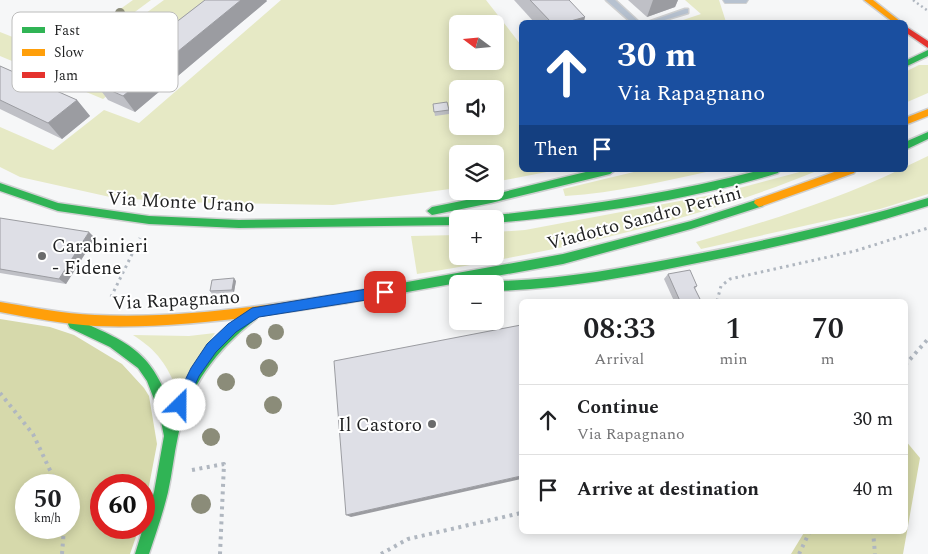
<!DOCTYPE html>
<meta charset="utf-8">
<style>
body{margin:0;font-family:Spectral,serif;background:#f2f2f2;color:#202124;height:100vh;display:flex;flex-direction:column;font-size:19px;white-space:nowrap}
*{box-sizing:border-box;margin:0}
p{font-size:16px;color:#757577}
.icon{flex:none;width:28px;height:28px;fill:none;stroke:currentColor;stroke-width:2;stroke-linecap:round;stroke-linejoin:round}
.map{position:relative;flex:1;overflow:hidden}
.sheet{position:absolute;left:519px;top:299px;width:389px;height:235px;display:flex;flex-direction:column;background:#fff;border-radius:8px;box-shadow:0 2px 12px #0003}
.sheet>*{flex:none}
.guide{position:absolute;left:519px;top:20px;width:389px;height:152px;border-radius:8px;box-shadow:0 2px 12px #0003;background:#1a4fa0;color:#fff;overflow:hidden}
.needle{width:32px;rotate:286deg}
.fabs{position:absolute;left:449px;top:15px;display:grid;gap:10px}
.fabs a{display:grid;place-items:center;width:55px;height:55px;border-radius:8px;background:#fff;box-shadow:0 2px 12px #0003;font-size:25px}
.speed{position:absolute;left:15px;top:474px;display:flex;gap:10px;font-size:25px;font-weight:700;text-align:center}
.speed>*{display:grid;place-content:center;width:65px;height:65px;border-radius:50%;background:#fff;box-shadow:0 2px 12px #0003;line-height:1}
.speed small{font-size:12px;font-weight:400}
.speed .limit{border:8px solid #d22;background:#fff;color:#111}
.pin{position:absolute;display:grid;place-items:center;width:42px;height:42px;color:#fff;margin:-21px;border-radius:10px;box-shadow:0 2px 8px #0006}
.me{position:absolute;width:55px;margin:-28px;rotate:23deg;stroke-linejoin:round;filter:drop-shadow(0 0 4px #0008)}
.turn{display:flex;align-items:center;gap:18px;height:105px;padding:0 15px;font-size:22px}
.turn .icon{width:65px;height:65px;stroke-width:2.5}
.turn b{display:block;font-size:35px;line-height:42px}
.then{display:flex;align-items:center;height:48px;padding:0 15px;background:#0003;gap:10px;font-size:19px}
.eta{display:flex;justify-content:space-evenly;align-items:center;height:85px;text-align:center}
.eta b{font-size:30px;font-weight:600;line-height:35px}
ul{padding:0;list-style:none}
li{display:flex;align-items:center;gap:15px;height:70px;padding:0 15px;border-top:1px solid #e0e0e0}
li div{flex:1}
li b{display:block;font-size:19px}
li em{font-style:normal}
.map>svg:first-child{display:block}
.green{fill:#e6e9c5;fill-rule:evenodd}
.forest{fill:#d6d9ab;fill-rule:evenodd}
.lines{fill:none;stroke-linecap:round;stroke-linejoin:round}
.lane-casing{stroke:#cfd0d1;stroke-width:3}
.street-casing{stroke:#cfd0d1;stroke-width:2}
.fast-casing{stroke:#cfd0d1;stroke-width:3}
.slow-casing{stroke:#cfd0d1;stroke-width:3}
.jam-casing{stroke:#cfd0d1;stroke-width:3}
.path-far2{stroke:#b0b7c0;stroke-width:2.5;stroke-dasharray:2 3;stroke-linecap:butt}
.path-far1{stroke:#b0b7c0;stroke-width:3;stroke-dasharray:2.5 4;stroke-linecap:butt}
.path{stroke:#b0b7c0;stroke-width:4;stroke-dasharray:3 4.5;stroke-linecap:butt}
.lane{fill:#b7c2d0;fill-rule:evenodd}
.street{fill:#b7c2d0;fill-rule:evenodd}
.fast{fill:#30b455;fill-rule:evenodd}
.slow{fill:#ff9f0a;fill-rule:evenodd}
.jam{fill:#e5322d;fill-rule:evenodd}
.tree{fill:#8b8c79}
.wall{fill:#bfc0c6}
.shaded-wall{fill:#9b9ca1}
.building{fill:#dedfe6;stroke:#9b9ca1}
.route{fill:#1a73e8;stroke:#114b97}
.poi-dot{fill:#6a6b6c;stroke:#fff;stroke-width:2}
.labels{text-anchor:middle;stroke-width:4;stroke-linejoin:round;paint-order:stroke}
.street-label{font-size:19px;fill:#1f2021;stroke:#fff}
.poi-label{font-size:19px;fill:#1f2021;stroke:#fff;text-anchor:start}
.key{fill:#fff;stroke:#bcbcbc;stroke-width:1}
.key-label{font-size:14px;fill:#1f2021}
</style>
<div class="map">
<svg width="928" height="554" viewBox="0 0 928 554">
<rect width="100%" height="100%" fill="#f6f7f8"/>
<g class="green">
<path d="M133,0h18l-50,37 -13,-5z"/>
<path d="M164,0h52l7,2 -120,97 -103,-43v-24l58,23 20,-14 20,7z"/>
<path d="M281,0h205l35,45v125h36l-62,12v-28h-37l-1,34 -124,17 -164,-3 -59,-5 -90,-20 -20,-10v-40l53,23 51,-40 35,13zM458,24h37v37h-37zM458,89h37v37h-37z"/>
<path d="M685,0h34l7,22h-49l24,-8z"/>
<path d="M919,65h9v28l-23,10v-31z"/>
<path d="M928,156v38l-48,15 -179,40 -5,-7c69,-20 138,-41 203,-72h6v-3z"/>
<path d="M642,170h73c-50,11 -99,23 -150,26l-2,-7z"/>
<path d="M807,170h12c-128,53 -266,82 -402,104l-6,-38 46,-1 1,21h37v-24l30,-2 192,-36z"/>
<path d="M215,333l-37,59c-11,-27 -20,-41 -45,-57l56,1z"/>
</g>
<g class="forest">
<path d="M0,319l50,8 24,8 48,29 22,24 5,8 8,48 -13,68v-27h-43v43h38l-9,26h-130zM26,485h43v43h-43z"/>
<path d="M905,440l15,18 -17,96h-112l14,-23h100z"/>
</g>
<g class="lines">
<g class="lane-casing">
<g id="lane">
<path d="M606,0h9l24,22h-8z"/>
<path d="M685,9h3v4l-30,9h-10z"/>
</g>
</g>
<g class="street-casing">
<path id="street" d="M723,0h25l-2,3h-21z"/>
</g>
<g class="fast-casing">
<g id="fast">
<path d="M928,50v6l-23,11v-6z"/>
<path d="M928,132v7l-23,11v-8z"/>
<path d="M594,170h21l-5,4 -119,29 -59,12 -5,-4 5,-4 59,-12z"/>
<path d="M761,170h19l-2,3c-91,28 -188,41 -283,50v-4h-5l5,-4c90,-9 179,-22 266,-45z"/>
<path d="M0,183l58,20 91,13 90,4 219,-3 4,2h-4v6l-219,3 -90,-4 -91,-13 -58,-20z"/>
<path d="M928,198v8c-79,25 -159,43 -241,59 -63,13 -127,24 -192,26v-7h-5l5,-3c65,-1 128,-13 192,-25 82,-16 162,-34 241,-58z"/>
<path d="M759,199l4,1 1,3 -1,3 -72,23 -128,35 -217,39 -4,-1 -2,-4 2,-4 4,-1 217,-39 128,-33z"/>
<path d="M252,310l4,1 2,4 -2,4c-39,30 -68,67 -78,117 -4,18 -6,38 -10,56 -5,21 -12,41 -19,62h-14l19,-62 10,-56 -5,-24 -12,-31 -9,-13 -28,-21 -40,-19 -2,-4 2,-4 4,-1 4,1c54,24 75,33 94,91 13,-32 28,-60 55,-83 7,-7 16,-15 25,-18z"/>
</g>
</g>
<g class="slow-casing">
<g id="slow">
<path d="M864,0h9l28,22h-8z"/>
<path d="M928,109v7l-23,9v-7z"/>
<path d="M840,170h16l-2,3 -95,34 -5,-4 1,-3z"/>
<path d="M346,293l4,1 2,4 -2,4 -4,1c-83,13 -167,26 -251,23 -32,-2 -63,-8 -95,-14v-10c32,5 63,12 95,13 84,4 168,-9 251,-22z"/>
</g>
</g>
<g class="jam-casing">
<path id="jam" d="M905,26l23,15v7l-23,-16z"/>
</g>
<path class="path-far2" d="M913,0l15,11"/>
<g class="path-far1">
<path d="M111,297l29,-59"/>
<path d="M717,301l4,-15 9,-7 125,-28 73,-23"/>
</g>
<g class="path">
<path d="M905,365l23,-26"/>
<path d="M0,393l33,41 24,51"/>
<path d="M192,470l32,-6 -4,90"/>
<path d="M873,531l2,23"/>
<path d="M62,554l2,-26"/>
<path d="M381,554l27,-15 113,-26"/>
<path d="M799,554l11,-23"/>
</g>
<use href="#lane" class="lane"/>
<use href="#street" class="street"/>
<use href="#fast" class="fast"/>
<use href="#slow" class="slow"/>
<use href="#jam" class="jam"/>
</g>
<g class="tree">
<circle cx="120" cy="13" r="5"/>
<circle cx="276" cy="332" r="8"/>
<circle cx="254" cy="341" r="8"/>
<circle cx="269" cy="368" r="9"/>
<circle cx="226" cy="382" r="9"/>
<circle cx="273" cy="405" r="9"/>
<circle cx="211" cy="437" r="9"/>
<circle cx="201" cy="504" r="10"/>
</g>
<g class="wall">
<path d="M205,0h61l1,1 -132,111 -27,-12 -12,-16z"/>
<path d="M514,0h55l15,22h-50z"/>
<path d="M628,0h50l-3,7 -28,10z"/>
<path d="M0,66l77,34 13,16 -28,23 -62,-30z"/>
<path d="M433,104l16,6v4l-14,2z"/>
<path d="M0,218l95,20 -29,46 -66,-11z"/>
<path d="M668,274l29,12 -2,3 6,12h-27l-10,-22z"/>
<path d="M236,281l-2,11 -22,2 -2,-3z"/>
</g>
<g class="shaded-wall">
<path d="M241,0h25l1,1 -132,111 -12,-16z"/>
<path d="M653,0h25l-3,7 -28,10z"/>
<path d="M585,17l-1,5h-17z"/>
<path d="M77,100l13,16 -28,23 -14,-16z"/>
<path d="M89,232l6,6 -29,46 -7,-5z"/>
<path d="M234,278l2,3 -2,11 -2,-2z"/>
<path d="M521,476v3l-170,38 -5,-2z"/>
</g>
<g class="building">
<path d="M205,0h36l-118,96 -27,-12z"/>
<path d="M530,0h39l16,17 -18,5h-16z"/>
<path d="M0,66l77,34 -29,23 -48,-23z"/>
<path d="M447,102l2,8 -15,2 -1,-8z"/>
<path d="M0,218l89,14 -30,47 -59,-10z"/>
<path d="M690,270l7,16 -3,1 7,14h-21l-12,-27z"/>
<path d="M234,278l-2,12 -22,1 2,-11z"/>
<path d="M521,325v151l-175,39 -12,-154z"/>
</g>
<path class="route" d="M385,286l4,2 1,4 -1,3 -4,2 -126,20 -23,15 -20,20 -17,24 -15,34 -4,2 -5,-2 -2,-5 18,-37 16,-24 21,-20 24,-16z"/>
<g class="poi-dot">
<circle cx="42" cy="256" r="5"/>
<circle cx="432" cy="424" r="5"/>
</g>
<g class="labels">
<g class="street-label">
<text transform="translate(181 201) rotate(3)" y="7">Via Monte Urano</text>
<text transform="translate(644 217) rotate(-15)" y="7">Viadotto Sandro Pertini</text>
<text transform="translate(176 299) rotate(-3)" y="7">Via Rapagnano</text>
</g>
<g class="poi-label">
<text x="52" y="252">Carabinieri<tspan x="52" dy="22">- Fidene</tspan></text>
<text x="422" y="431" text-anchor="end">Il Castoro</text>
</g>
</g>
<rect x="12" y="12" width="166" height="80" rx="8" class="key"/>
<rect x="22" y="27" width="23" height="6" fill="#30b455"/>
<rect x="22" y="49" width="23" height="7" fill="#ff9f0a"/>
<rect x="22" y="72" width="23" height="6" fill="#e5322d"/>
<g class="key-label">
<text x="54" y="35">Fast</text>
<text x="54" y="57">Slow</text>
<text x="54" y="80">Jam</text>
</g>
</svg>
<div class="fabs">
<a><svg class="needle" viewBox="-14 -14 28 28"><path d="M0-13l5 13h-10z" fill="#e53935"/><path d="M0 13l5-13h-10z" fill="#757577"/></svg></a>
<a><svg class="icon" aria-label="sound" viewBox="0 0 24 24"><path d="M4 9h4l5-4v14l-5-4H4zM17 9q2 3 0 6"/></svg></a>
<a><svg class="icon" aria-label="layers" viewBox="0 0 24 24"><path d="M12 4l9 5-9 5-9-5zM3 14l9 5 9-5"/></svg></a>
<a>+</a>
<a>−</a>
</div>
<div class="speed"><div>50<small>km/h</small></div><div class="limit">60</div></div>
<div class="pin" style="left:385px;top:292px;background:#d93025"><svg class="icon" aria-label="arrive" viewBox="0 0 24 24"><path d="M6 21V4h12l-3 4 3 4H6"/></svg></div>
<svg class="me" style="left:180px;top:405px" viewBox="-20 -20 40 40"><circle r="19" fill="#fff"/><path d="M0-13L10 11 0 6-10 11z" fill="#1a73e8"/></svg>
<div class="guide">
<div class="turn"><svg class="icon" aria-label="ahead" viewBox="0 0 24 24"><path d="M12 20V5M6 11l6-6 6 6"/></svg><div><b>30 m</b>Via Rapagnano</div></div>
<div class="then">Then<svg class="icon" aria-label="arrive" viewBox="0 0 24 24"><path d="M6 21V4h12l-3 4 3 4H6"/></svg></div>
</div>
<section class="sheet">
<div class="eta">
<div><b>08:33</b><p>Arrival</p></div>
<div><b>1</b><p>min</p></div>
<div><b>70</b><p>m</p></div>
</div>
<ul>
<li><svg class="icon" aria-label="ahead" viewBox="0 0 24 24"><path d="M12 20V5M6 11l6-6 6 6"/></svg><div><b>Continue</b><p>Via Rapagnano</p></div><em>30 m</em></li>
<li><svg class="icon" aria-label="arrive" viewBox="0 0 24 24"><path d="M6 21V4h12l-3 4 3 4H6"/></svg><div><b>Arrive at destination</b></div><em>40 m</em></li>
</ul>
</section>
</div>
